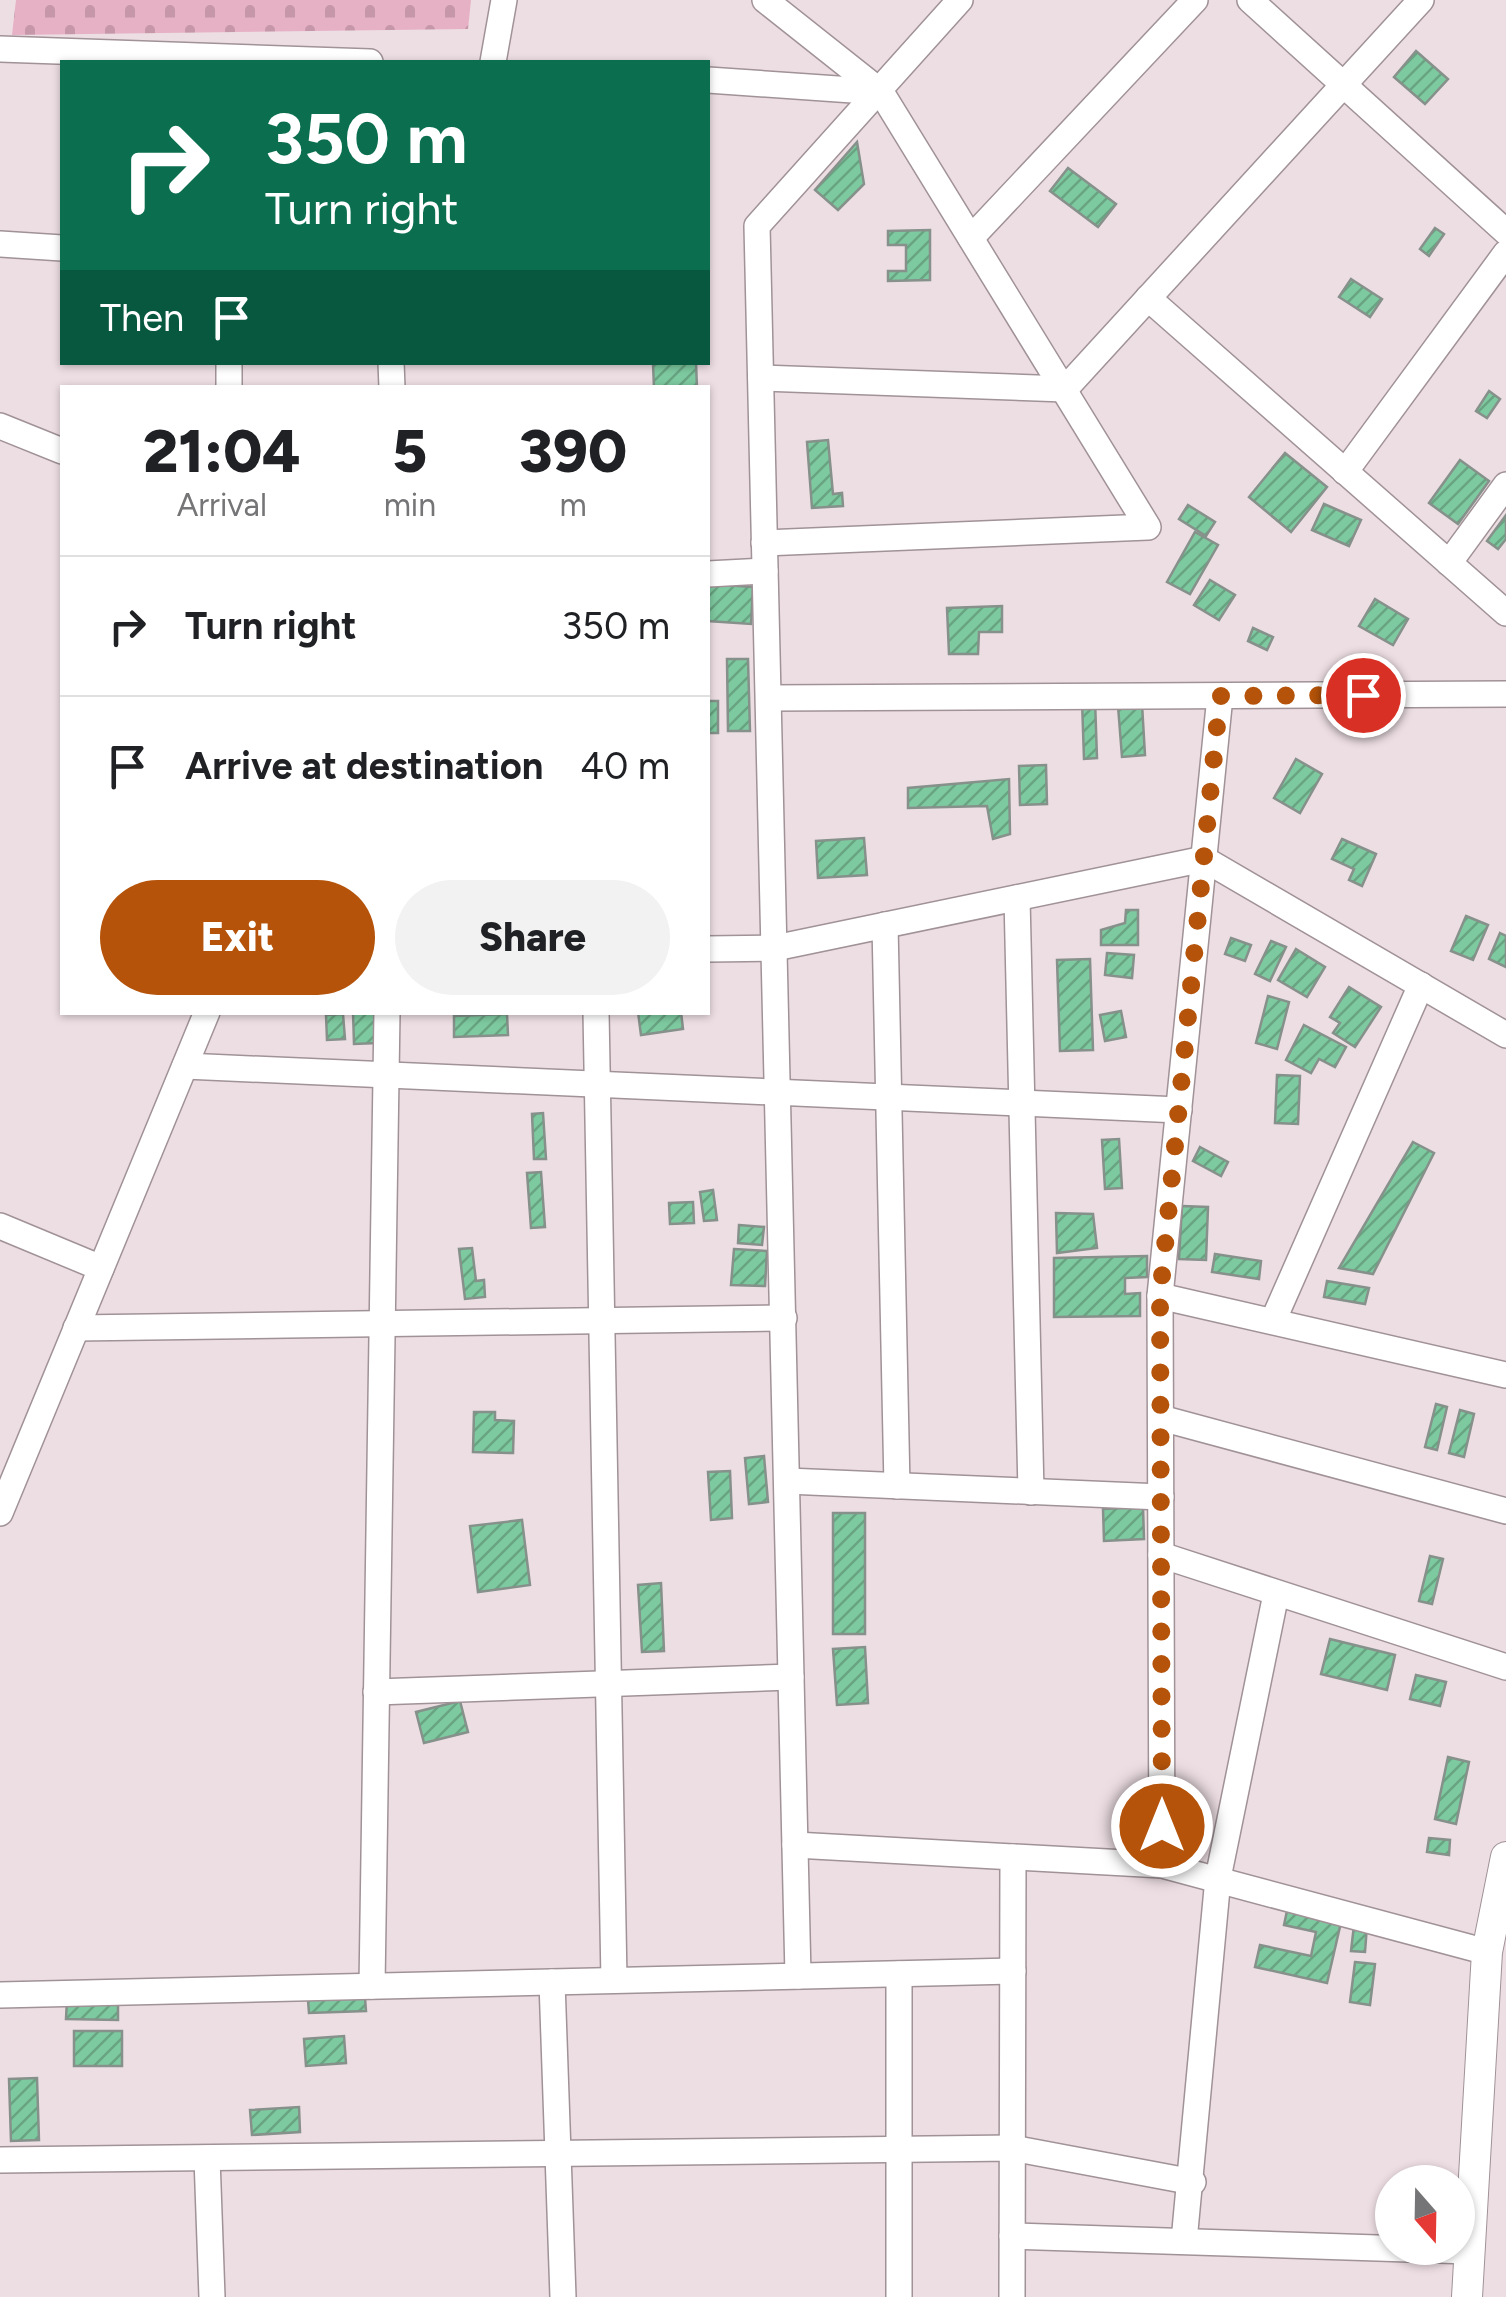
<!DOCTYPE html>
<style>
body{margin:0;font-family:Figtree,sans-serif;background:#f2f2f2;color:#202124;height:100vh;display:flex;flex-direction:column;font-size:38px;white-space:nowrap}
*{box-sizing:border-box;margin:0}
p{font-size:32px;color:#757577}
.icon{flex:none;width:55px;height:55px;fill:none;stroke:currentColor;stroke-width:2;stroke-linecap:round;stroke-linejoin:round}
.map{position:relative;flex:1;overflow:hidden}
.sheet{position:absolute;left:60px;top:385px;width:650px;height:630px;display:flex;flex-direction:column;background:#fff;border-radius:0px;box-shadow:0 2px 8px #0004}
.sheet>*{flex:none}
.guide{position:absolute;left:60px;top:60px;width:650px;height:305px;border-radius:0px;box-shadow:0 2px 8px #0004;background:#0b6e4f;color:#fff;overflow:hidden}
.needle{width:65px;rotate:160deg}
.controls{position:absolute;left:1375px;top:2165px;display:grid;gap:20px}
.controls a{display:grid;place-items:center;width:100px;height:100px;border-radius:50%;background:#fff;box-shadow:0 2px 8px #0004;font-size:50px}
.pin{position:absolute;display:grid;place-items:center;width:85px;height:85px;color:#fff;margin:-42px;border:5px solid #fff;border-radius:50%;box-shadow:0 2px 10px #0007}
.me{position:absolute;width:110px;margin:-55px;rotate:0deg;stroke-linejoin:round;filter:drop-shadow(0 0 8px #0008)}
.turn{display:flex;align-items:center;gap:35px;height:210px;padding:0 40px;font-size:45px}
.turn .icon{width:130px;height:130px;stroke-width:2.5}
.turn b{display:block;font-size:70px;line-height:85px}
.then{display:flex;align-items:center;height:95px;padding:0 40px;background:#0003;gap:20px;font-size:38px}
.eta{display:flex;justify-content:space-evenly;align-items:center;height:170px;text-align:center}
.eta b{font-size:60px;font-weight:800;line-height:70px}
.cta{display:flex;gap:20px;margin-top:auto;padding:20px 40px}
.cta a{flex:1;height:115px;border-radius:60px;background:#b45309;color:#fff;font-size:40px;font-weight:800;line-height:115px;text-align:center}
.cta a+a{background:#f2f2f2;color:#202124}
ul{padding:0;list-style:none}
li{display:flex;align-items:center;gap:30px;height:140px;padding:0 40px;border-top:2px solid #e0e0e0}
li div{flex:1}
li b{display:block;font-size:38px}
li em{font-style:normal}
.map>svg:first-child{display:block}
.cemetery{fill:url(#cemetery-stones)}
.building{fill:url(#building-hatch);stroke:#85918a;stroke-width:2.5}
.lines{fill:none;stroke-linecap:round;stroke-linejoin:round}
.minor-casing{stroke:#a09297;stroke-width:28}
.tertiary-casing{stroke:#a09297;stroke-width:32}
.minor{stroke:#fff;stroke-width:25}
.tertiary{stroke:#fff;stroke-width:30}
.route{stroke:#b45309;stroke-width:18;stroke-dasharray:0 32.4}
</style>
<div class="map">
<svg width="1506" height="2297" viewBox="0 0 1506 2297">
<defs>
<pattern id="cemetery-stones" width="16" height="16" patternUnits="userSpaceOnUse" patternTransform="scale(2.5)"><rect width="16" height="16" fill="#e6b0c5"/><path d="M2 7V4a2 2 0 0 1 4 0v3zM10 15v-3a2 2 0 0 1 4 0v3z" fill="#c697a9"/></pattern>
<pattern id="building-hatch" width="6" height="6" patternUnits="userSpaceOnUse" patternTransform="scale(2.5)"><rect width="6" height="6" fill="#7ecaa0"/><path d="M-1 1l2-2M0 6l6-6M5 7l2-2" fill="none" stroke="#68a482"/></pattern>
</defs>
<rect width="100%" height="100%" fill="#eddee3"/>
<path class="cemetery" d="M16,0h455l-3,29 -456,6z"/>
<g class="building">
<path d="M1416,51l32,28 -23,25 -31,-27z"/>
<path d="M857,142l7,42 -26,26 -23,-20z"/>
<path d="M1068,168l48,36 -18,23 -48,-36z"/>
<path d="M1435,228l9,6 -15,22 -9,-7z"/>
<path d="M930,230v50l-42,1v-10h18v-26h-18v-14z"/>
<path d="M1351,279l31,20 -12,18 -31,-20z"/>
<path d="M696,362l1,26h-43l-1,-24z"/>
<path d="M1489,391l11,8 -13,19 -11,-7z"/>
<path d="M828,440l5,54 9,-1 1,13 -31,2 -5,-66z"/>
<path d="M1285,453l42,34 -36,45 -42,-35z"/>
<path d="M1460,460l29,21 -31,43 -29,-21z"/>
<path d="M1324,504l37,16 -12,26 -37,-16z"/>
<path d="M1188,505l27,17 -9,14 -27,-17z"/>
<path d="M1506,515v24l-8,10 -11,-8z"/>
<path d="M1195,532l23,13 -28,49 -23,-12z"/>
<path d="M1210,580l25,15 -16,25 -25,-15z"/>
<path d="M708,584l45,3 -2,37 -43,-3z"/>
<path d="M1375,599l33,20 -15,26 -34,-19z"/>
<path d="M1002,606v26h-23l-1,22h-29l-2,-46z"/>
<path d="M1253,628l20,9 -6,13 -19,-9z"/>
<path d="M727,659h21l2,72h-22z"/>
<path d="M1095,700l2,58 -13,1 -2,-58z"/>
<rect x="708" y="701" width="10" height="32"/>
<path d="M1142,704l3,51 -23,2 -4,-51z"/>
<path d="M1296,759l26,15 -22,39 -26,-15z"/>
<path d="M1046,765l1,39 -27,1 -1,-39z"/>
<path d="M1009,779l1,55 -17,5 -6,-33 -79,2v-20z"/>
<path d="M864,838l3,37 -49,3 -2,-37z"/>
<path d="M1342,839l34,15 -14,32 -13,-6 5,-11 -22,-10z"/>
<path d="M1126,910h12v35h-37v-15l24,-7z"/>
<path d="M1466,916l22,9 -15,35 -22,-9z"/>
<path d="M1500,933l6,3v31l-17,-8z"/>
<path d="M1231,938l20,7 -6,16 -20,-7z"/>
<path d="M1271,941l15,6 -16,34 -15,-7z"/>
<path d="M1296,949l29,18 -18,30 -29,-17z"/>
<path d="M1107,953l27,2 -2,23 -27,-3z"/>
<path d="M1090,959l3,91 -33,1 -3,-91z"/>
<path d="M1349,987l32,20 -26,40 -22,-14 7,-10 -10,-6z"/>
<path d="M1268,996l21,6 -12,47 -21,-6z"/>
<path d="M1121,1011l5,26 -21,4 -5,-26z"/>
<path d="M353,1012h23l1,31 -23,1z"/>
<path d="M638,1012h43l2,17 -42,6z"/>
<path d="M343,1014l2,25 -18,1 -1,-25z"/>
<path d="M507,1014l1,21 -54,2v-21z"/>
<path d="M1304,1025l42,22 -11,20 -16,-8 -8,14 -25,-13z"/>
<path d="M1277,1075l23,1 -2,48 -23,-1z"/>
<path d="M543,1113l3,46h-12l-2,-45z"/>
<path d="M1119,1139l3,49 -17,1 -3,-49z"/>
<path d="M1413,1142l21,11 -61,121 -34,-6z"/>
<path d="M1200,1147l28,15 -7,14 -28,-15z"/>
<path d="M541,1172l4,55 -14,1 -4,-55z"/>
<path d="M713,1190l4,30 -13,1 -4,-29z"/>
<path d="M693,1202l1,21 -24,1 -1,-21z"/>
<path d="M1182,1206l26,1 -2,53 -27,-1z"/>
<path d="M1056,1213l37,1 4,34 -40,5z"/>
<path d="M739,1225l25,2 -2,18 -24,-2z"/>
<path d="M472,1248l4,33 8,-1 1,17 -20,2 -6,-50z"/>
<path d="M734,1249l33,2 -2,35 -34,-1z"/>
<path d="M1215,1254l46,7 -2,18 -47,-7z"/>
<path d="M1147,1256v21l-22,1v16l15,-1v23l-86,1v-59z"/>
<path d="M1327,1281l42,7 -4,16 -41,-7z"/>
<path d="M1436,1404l11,3 -10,43 -12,-3z"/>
<path d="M1460,1410l14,4 -10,43 -15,-4z"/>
<path d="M474,1412h21v8l19,1 -1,32 -40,-1z"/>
<path d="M764,1456l4,46 -19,2 -4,-46z"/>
<path d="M730,1471l2,47 -21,2 -3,-48z"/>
<path d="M1143,1507l1,32 -40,2 -1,-32z"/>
<rect x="833" y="1513" width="32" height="121"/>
<path d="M522,1520l8,65 -52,7 -8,-66z"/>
<path d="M1430,1556l13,3 -11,45 -13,-3z"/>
<path d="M661,1583l3,68 -22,1 -4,-67z"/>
<path d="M1330,1639l65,16 -8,35 -66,-16z"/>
<path d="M865,1647l3,56 -31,2 -4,-56z"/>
<path d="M1416,1675l30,7 -6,24 -30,-7z"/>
<path d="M460,1701l8,31 -44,11 -8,-31z"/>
<path d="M1448,1757l21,5 -13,62 -21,-5z"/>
<path d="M1429,1838l21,2 -1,15 -22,-3z"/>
<path d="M1288,1906l54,12 -15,65 -72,-16 5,-22 51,11 5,-24 -32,-7z"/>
<path d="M1354,1925l13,1 -2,26 -14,-1z"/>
<path d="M1355,1962l20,2 -5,41 -20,-3z"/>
<path d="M365,1998l1,13 -57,2 -1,-13z"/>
<path d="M67,2000l51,1v19l-52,-1z"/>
<rect x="74" y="2031" width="48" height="35"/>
<path d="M344,2036l2,27 -40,3 -2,-27z"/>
<path d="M37,2078l2,62 -28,1 -2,-62z"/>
<path d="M299,2107l1,25 -48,3 -2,-25z"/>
</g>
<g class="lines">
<g class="minor-casing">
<g id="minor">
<path d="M1250,0l256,232"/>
<path d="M0,49l370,13"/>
<path d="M493,62l11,-62"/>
<path d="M708,80l173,12"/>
<path d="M971,238l224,-238"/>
<path d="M0,244l62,4"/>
<path d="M1148,298l358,315"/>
<path d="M391,362l1,26"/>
<path d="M761,378l304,11 356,-389"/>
<path d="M229,388v-26"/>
<path d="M0,426l62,25"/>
<path d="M1345,472l161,-219"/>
<path d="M764,543l384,-16 -267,-435 -116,-92"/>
<path d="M1449,563l57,-78"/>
<path d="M708,574l57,-3"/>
<path d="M770,698l736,-4"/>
<path d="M1017,898l14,594"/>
<path d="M885,925l12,561"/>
<path d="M708,949l67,-1 429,-89 302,176"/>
<path d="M596,1012l18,968"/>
<path d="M185,1066l994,44"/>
<path d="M0,1226l101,42"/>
<path d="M1160,1296l346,79"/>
<path d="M1273,1321l148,-336"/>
<path d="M76,1328l708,-10"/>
<path d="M1161,1418l345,93"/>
<path d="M787,1481l374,16"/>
<path d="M0,1513l207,-501"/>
<path d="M1161,1555l345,112"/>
<path d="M376,1692l415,-15"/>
<path d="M795,1845l367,20 325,87"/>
<path d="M1162,1865l-2,-569 60,-600"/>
<path d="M899,1974v323"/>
<path d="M798,1976l-41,-1750 203,-226"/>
<path d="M552,1982l11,315"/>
<path d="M372,1986l15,-974"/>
<path d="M0,1995l1013,-24"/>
<path d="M207,2158l5,139"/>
<path d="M0,2160l1012,-12 181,34"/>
<path d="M1012,2236l457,15"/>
<path d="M1184,2241l34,-363 58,-284"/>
<path d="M1012,2297l1,-440"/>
</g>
</g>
<g class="tertiary-casing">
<path id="tertiary" d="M1467,2297l20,-345 19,-95"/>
</g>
<use href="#minor" class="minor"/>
<use href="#tertiary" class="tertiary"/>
</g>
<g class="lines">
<path class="route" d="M1162,1826l-2,-530 60,-600 143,-1"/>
</g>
</svg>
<div class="controls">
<a><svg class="needle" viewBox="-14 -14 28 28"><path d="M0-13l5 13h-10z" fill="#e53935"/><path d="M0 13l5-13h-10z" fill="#757577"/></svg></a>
</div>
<div class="pin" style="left:1363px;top:695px;background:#d93025"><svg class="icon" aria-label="arrive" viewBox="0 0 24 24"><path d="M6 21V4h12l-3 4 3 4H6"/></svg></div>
<svg class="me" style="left:1162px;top:1826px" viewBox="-20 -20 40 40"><circle r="17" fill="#b45309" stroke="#fff" stroke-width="3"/><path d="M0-11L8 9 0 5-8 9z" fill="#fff"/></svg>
<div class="guide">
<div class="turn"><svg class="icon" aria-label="right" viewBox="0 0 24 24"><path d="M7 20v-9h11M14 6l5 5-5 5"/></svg><div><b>350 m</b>Turn right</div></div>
<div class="then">Then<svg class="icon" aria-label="arrive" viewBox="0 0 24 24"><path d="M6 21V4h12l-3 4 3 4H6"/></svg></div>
</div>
<section class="sheet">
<div class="eta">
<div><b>21:04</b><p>Arrival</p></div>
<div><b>5</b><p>min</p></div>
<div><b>390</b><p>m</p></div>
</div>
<ul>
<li><svg class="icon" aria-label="right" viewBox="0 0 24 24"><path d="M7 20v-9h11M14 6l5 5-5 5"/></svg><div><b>Turn right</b></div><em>350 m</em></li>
<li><svg class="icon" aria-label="arrive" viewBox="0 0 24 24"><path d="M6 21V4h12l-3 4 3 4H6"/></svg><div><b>Arrive at destination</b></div><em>40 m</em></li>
</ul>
<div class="cta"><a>Exit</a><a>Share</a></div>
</section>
</div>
